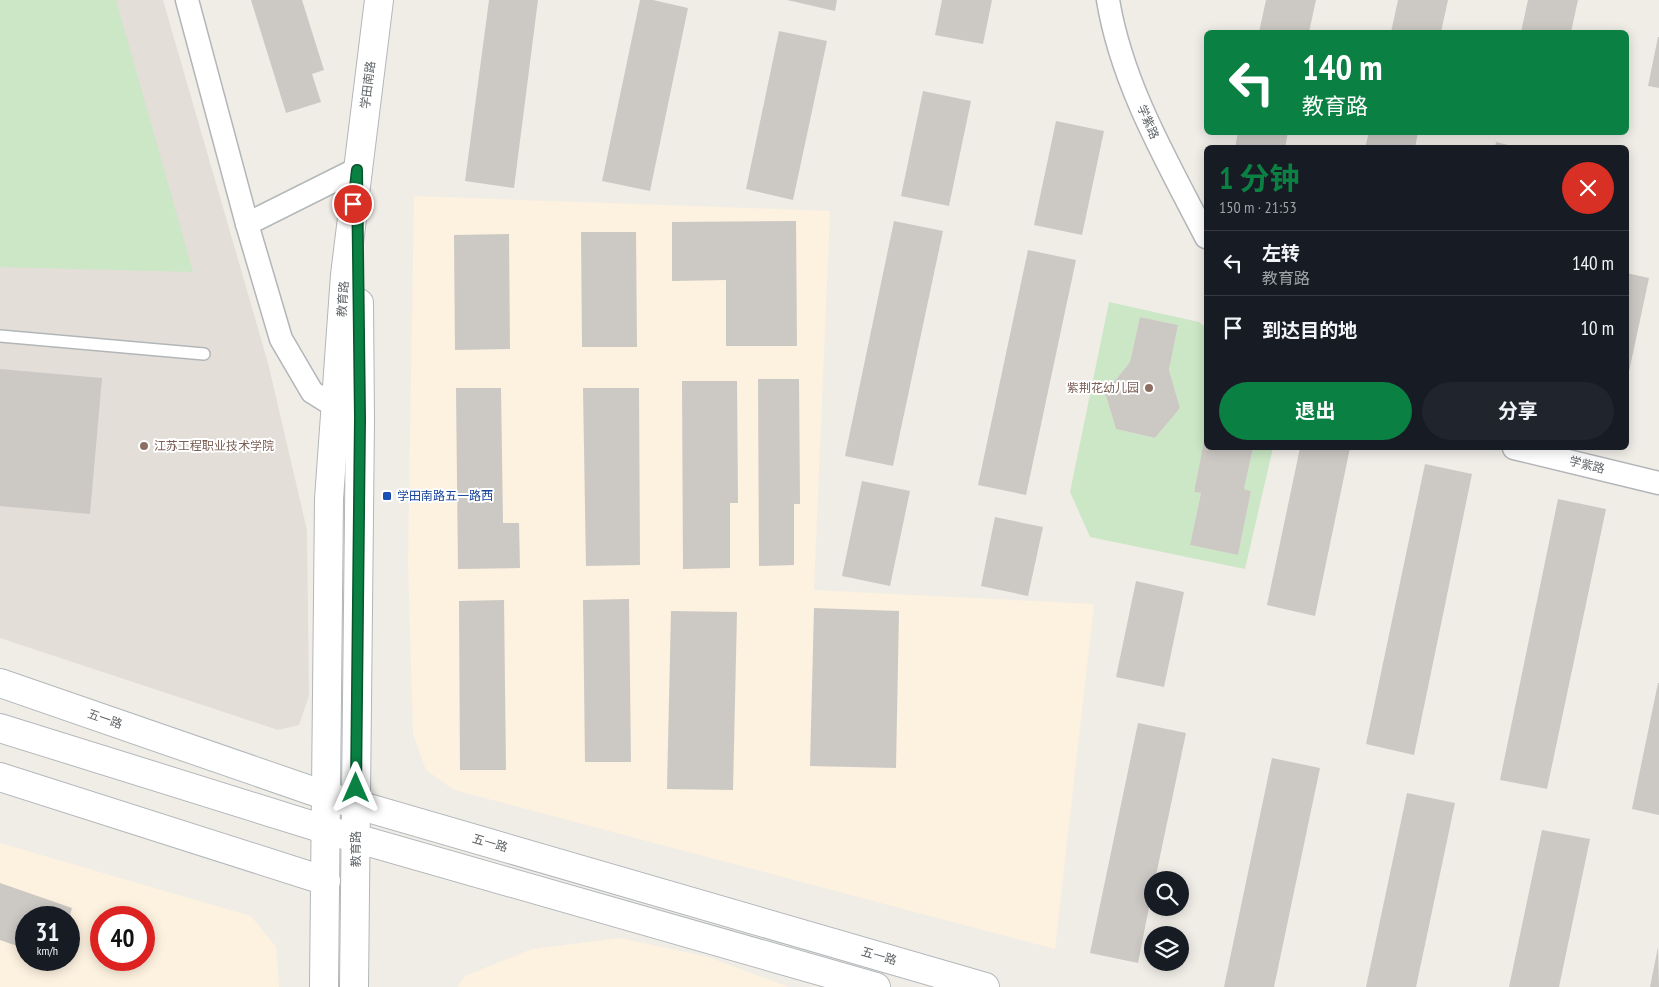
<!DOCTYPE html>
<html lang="zh">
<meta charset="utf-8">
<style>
body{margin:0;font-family:"PT Sans Narrow","Noto Sans SC",sans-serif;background:#20242c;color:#f1f3f6;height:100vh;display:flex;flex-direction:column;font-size:19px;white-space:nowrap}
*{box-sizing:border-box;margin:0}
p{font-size:16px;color:#9ea1a6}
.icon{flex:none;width:28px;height:28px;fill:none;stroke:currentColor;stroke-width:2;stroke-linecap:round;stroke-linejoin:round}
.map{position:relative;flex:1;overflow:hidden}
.drawer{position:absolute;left:1204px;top:145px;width:425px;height:305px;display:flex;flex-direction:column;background:#171b24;border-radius:8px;box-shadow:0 2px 12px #0003}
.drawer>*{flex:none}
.guide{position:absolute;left:1204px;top:30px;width:425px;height:105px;border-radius:8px;box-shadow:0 2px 12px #0003;background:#0b8043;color:#fff;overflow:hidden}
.fabs{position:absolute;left:1144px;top:871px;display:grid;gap:10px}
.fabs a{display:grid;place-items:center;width:45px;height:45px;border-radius:50%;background:#171b24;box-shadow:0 2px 12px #0003;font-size:25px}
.speed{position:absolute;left:15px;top:906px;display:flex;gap:10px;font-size:25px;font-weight:700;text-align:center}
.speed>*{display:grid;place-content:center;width:65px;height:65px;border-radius:50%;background:#171b24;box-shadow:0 2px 12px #0003;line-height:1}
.speed small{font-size:12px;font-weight:400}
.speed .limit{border:8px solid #d22;background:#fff;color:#111}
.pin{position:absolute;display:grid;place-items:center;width:42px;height:42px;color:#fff;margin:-21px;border:2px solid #fff;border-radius:50%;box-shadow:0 1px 5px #0007}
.me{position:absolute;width:55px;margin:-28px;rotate:0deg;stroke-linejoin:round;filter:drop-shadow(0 0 4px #0008)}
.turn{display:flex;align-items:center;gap:18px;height:105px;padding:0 15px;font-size:22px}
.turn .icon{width:65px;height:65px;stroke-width:2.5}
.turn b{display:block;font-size:35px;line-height:42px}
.round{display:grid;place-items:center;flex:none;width:52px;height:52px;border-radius:26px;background:#20242c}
.head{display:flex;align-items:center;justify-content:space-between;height:85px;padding:0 15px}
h1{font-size:30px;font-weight:700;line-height:38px;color:#0b8043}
.button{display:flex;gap:10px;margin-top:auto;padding:10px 15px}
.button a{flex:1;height:58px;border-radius:30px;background:#0b8043;color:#fff;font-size:20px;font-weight:700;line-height:58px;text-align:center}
.button a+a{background:#20242c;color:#f1f3f6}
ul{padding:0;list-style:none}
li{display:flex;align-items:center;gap:15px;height:65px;padding:0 15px;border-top:1px solid #363941}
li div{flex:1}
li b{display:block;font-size:19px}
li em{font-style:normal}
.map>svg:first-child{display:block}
.commercial{fill:#fdf1df;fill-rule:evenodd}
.education{fill:#e3ded8}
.green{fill:#cbe7c5;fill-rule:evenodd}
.building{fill:#ccc8c4}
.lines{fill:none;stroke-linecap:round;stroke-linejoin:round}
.service-casing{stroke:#b2b6b9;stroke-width:14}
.minor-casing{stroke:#b2b6b9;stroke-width:25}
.tertiary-casing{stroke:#b2b6b9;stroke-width:30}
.secondary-casing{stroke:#b3b8bb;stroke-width:30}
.service{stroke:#fff;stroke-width:11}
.minor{stroke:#fff;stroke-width:22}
.tertiary{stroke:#fff;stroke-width:28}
.secondary{stroke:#fff;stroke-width:28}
.route-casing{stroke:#07532c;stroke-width:12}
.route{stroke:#0b8043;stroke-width:9}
.education-dot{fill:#8d6e63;stroke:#fff;stroke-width:2}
.transit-dot{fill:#1a4fb4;stroke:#fff;stroke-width:2}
.labels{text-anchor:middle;stroke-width:4;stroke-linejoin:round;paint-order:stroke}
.street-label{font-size:12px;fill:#5f6467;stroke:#fff}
.education-label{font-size:12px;fill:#785e54;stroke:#fff;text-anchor:end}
.transit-label{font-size:12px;fill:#164399;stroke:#fff;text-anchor:start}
</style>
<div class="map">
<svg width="1659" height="987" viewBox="0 0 1659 987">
<rect width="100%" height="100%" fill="#f0ede7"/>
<g class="commercial">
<path d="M414,196l416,15 -16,379 280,14 -39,345 -601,-159 -28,-20 -13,-36 -5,-173z"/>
<path d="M0,843l251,73 25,31 3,40h-279zM26,918h43v42h-43zM101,918h43v42h-43z"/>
<path d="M620,938l88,19 81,30h-331l7,-11 67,-27z"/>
</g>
<path class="education" d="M0,0h163l105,363 39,167 2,166 -10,29 -21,5 -278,-92z"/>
<g class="green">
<path d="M0,0h116l77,272 -193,-5z"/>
<path d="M1109,302l90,20 7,6v105l-12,59 7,1 -11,52 48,10 13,-64 -7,-2 9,-41h20l-28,121 -155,-32 -20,-45zM1140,317l38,8 -9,45 11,38 -25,30 -39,-9 -11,-36 25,-31z"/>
</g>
<g class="building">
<path d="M251,0h51l22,70 -12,4 9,28 -35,11z"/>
<path d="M489,0h49l-24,188 -49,-7z"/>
<path d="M640,0h13l35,8 -38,183 -48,-10z"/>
<path d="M787,0h50l-2,11z"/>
<path d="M942,0h50l-9,44 -48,-9z"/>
<path d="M1266,0h50l-7,32h-50z"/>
<path d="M1398,0h50l-7,32h-50z"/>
<path d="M1528,0h50l-7,32h-50z"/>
<path d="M779,31l48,10 -34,159 -47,-11z"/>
<path d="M1658,37h1v51l-11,-2z"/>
<path d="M923,91l48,10 -22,105 -48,-10z"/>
<path d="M1056,121l48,10 -22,104 -48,-10z"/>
<path d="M1238,132h50l-3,16h-50z"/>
<path d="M1369,132h49l-3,16h-50z"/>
<path d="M1496,142l20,5v1h-21z"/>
<path d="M796,221l1,125h-71v-66l-54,1v-59z"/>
<path d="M894,221l49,10 -50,235 -48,-10z"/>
<path d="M581,232h55l1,115h-55z"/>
<path d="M509,234l1,115 -55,1 -1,-115z"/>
<path d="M1028,250l48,10 -50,235 -48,-10z"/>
<path d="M1626,273l23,5 -22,103h-1z"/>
<path d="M1140,317l38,8 -9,45 11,38 -25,30 -39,-9 -11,-36 25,-31z"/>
<path d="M0,369l102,9 -12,136 -90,-8z"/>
<path d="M758,379h41l1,125h-6v61l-35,1z"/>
<path d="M682,381h55l1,122h-8v65l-47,1z"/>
<path d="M456,388h45l2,135h16l1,45 -62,1z"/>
<path d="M583,388h56l1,177 -54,1z"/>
<path d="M1205,436l1,12h47l-9,41 7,2 -13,64 -48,-10 11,-52 -7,-1z"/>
<path d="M1300,448h50l-35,168 -48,-11z"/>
<path d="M1425,464l47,10 -58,281 -48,-11z"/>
<path d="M862,481l48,10 -20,95 -48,-10z"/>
<path d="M1558,499l48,10 -59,280 -47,-9z"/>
<path d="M995,517l48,10 -15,69 -47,-10z"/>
<path d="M1136,581l48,11 -20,95 -48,-10z"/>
<path d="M629,599l2,163h-46l-2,-162z"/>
<path d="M504,600l2,170h-46l-1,-169z"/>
<path d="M814,608l85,3 -3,157 -86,-2z"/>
<path d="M671,611l66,1 -4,178 -66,-1z"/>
<path d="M1658,683h1v132l-27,-6z"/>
<path d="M1138,723l48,10 -31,147h-3v12l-14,71 -48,-10z"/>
<path d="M1272,758l48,10 -46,219h-50z"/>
<path d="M1407,793l48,10 -39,184h-50z"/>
<path d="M1542,830l48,9 -31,148h-50z"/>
<path d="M0,883l72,25 -3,10h-43v31l-26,-9z"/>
<path d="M1658,947l1,40h-9z"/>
</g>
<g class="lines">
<g class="service-casing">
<path id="service" d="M0,336l204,18"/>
</g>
<g class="minor-casing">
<g id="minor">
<path d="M187,0l60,224 34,115 31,53 24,15"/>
<path d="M1108,0c14,85 59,161 98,237"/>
<path d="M247,224l110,-55"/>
<path d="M1514,448l145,35"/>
</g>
</g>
<g class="tertiary-casing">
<g id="tertiary">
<path d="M324,987l5,-488 16,-224 34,-275"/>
<path d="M354,987l6,-568 -1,-116"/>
</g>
</g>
<g class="secondary-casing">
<g id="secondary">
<path d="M0,683l327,113 658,191"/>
<path d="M0,728l327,102 549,157"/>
<path d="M0,777l326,104"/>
</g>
</g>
<use href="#service" class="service"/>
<use href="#minor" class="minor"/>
<use href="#tertiary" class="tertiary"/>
<use href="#secondary" class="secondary"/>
</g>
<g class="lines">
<g class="route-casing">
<path id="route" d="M353,204l4,-34 3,248 -4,370"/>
</g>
<use href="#route" class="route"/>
</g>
<g class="education-dot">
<circle cx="1149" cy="388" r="5"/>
<circle cx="144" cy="446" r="5"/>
</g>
<rect class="transit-dot" x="382" y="491" width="10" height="10" rx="2.5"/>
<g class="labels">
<g class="street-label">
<text transform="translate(368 85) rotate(-83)" y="4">学田南路</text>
<text transform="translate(1148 122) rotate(67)" y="4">学紫路</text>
<text transform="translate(343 299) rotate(-86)" y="4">教育路</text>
<text transform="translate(1587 465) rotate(14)" y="4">学紫路</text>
<text transform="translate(105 719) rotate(19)" y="4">五一路</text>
<text transform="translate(490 843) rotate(16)" y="4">五一路</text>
<text transform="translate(356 849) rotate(-90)" y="4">教育路</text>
<text transform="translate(879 956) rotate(16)" y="4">五一路</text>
</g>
<g class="education-label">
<text x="1139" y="392">紫荆花幼儿园</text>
<text x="154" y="450" text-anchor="start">江苏工程职业技术学院</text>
</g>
<g class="transit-label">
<text x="397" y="500">学田南路五一路西</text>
</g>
</g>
</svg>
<div class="fabs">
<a><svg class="icon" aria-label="search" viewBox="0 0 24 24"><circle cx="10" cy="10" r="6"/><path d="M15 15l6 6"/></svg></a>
<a><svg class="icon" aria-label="layers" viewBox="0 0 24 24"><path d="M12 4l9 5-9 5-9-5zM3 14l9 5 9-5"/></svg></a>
</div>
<div class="speed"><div>31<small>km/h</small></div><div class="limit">40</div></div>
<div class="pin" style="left:353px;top:204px;background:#d93025"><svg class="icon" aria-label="arrive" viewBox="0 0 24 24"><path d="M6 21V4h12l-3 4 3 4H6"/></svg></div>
<svg class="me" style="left:356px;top:788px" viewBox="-20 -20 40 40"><path d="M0-17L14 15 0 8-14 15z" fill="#0b8043" stroke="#fff" stroke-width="4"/></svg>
<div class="guide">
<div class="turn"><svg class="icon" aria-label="left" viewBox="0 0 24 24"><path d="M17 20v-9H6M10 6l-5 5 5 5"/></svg><div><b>140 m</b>教育路</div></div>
</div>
<section class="drawer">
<div class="head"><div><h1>1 分钟</h1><p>150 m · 21:53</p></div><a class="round" style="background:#d93025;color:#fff"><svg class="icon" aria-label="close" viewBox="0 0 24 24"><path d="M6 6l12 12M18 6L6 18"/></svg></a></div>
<ul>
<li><svg class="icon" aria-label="left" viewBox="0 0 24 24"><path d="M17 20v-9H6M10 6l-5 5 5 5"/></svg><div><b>左转</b><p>教育路</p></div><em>140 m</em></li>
<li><svg class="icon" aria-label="arrive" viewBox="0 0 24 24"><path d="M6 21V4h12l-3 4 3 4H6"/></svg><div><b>到达目的地</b></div><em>10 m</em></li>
</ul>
<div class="button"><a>退出</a><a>分享</a></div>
</section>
</div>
